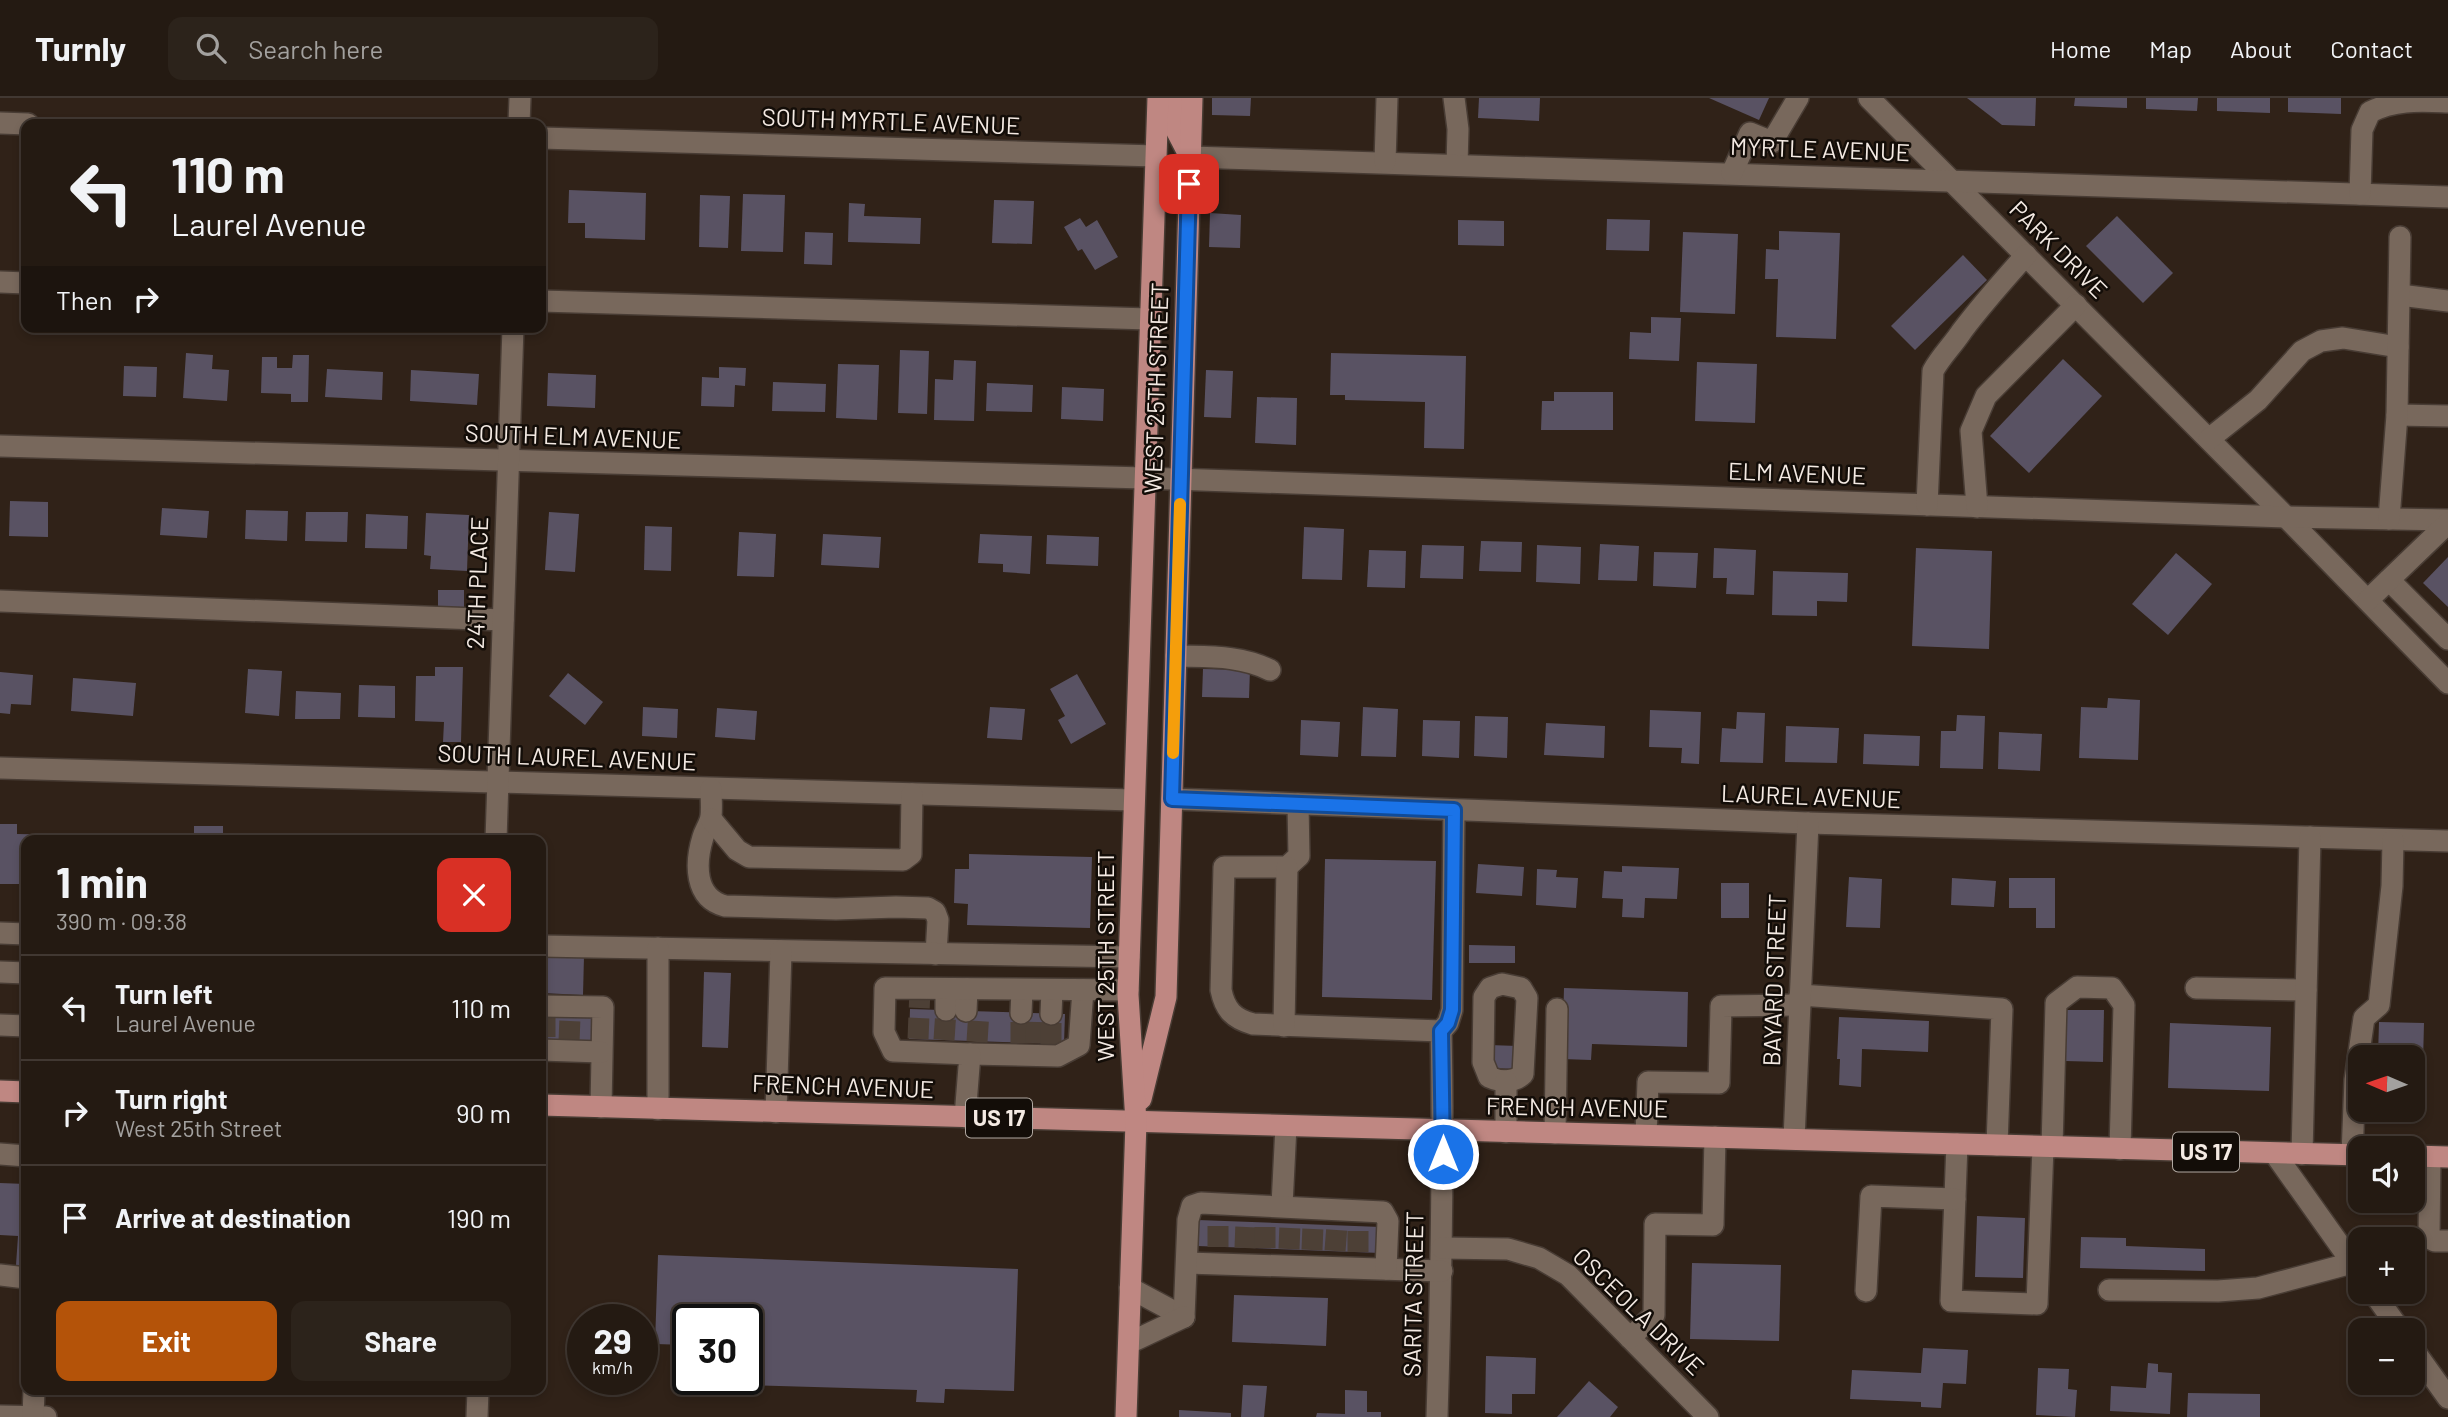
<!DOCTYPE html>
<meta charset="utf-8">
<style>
body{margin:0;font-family:Barlow,sans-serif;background:#2c231b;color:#f1f3f6;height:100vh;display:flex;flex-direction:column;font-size:26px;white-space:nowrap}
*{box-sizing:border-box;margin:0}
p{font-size:23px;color:#a3a19f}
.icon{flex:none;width:38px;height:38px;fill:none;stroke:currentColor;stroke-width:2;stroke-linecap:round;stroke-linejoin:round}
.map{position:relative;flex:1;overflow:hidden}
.side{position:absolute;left:21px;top:737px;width:525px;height:560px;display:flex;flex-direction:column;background:#241a12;border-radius:14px;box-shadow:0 4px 10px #0003,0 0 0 2px #413832}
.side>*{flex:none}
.guide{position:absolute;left:21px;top:21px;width:525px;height:214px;border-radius:14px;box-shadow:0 4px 10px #0003,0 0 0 2px #413832;background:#241a12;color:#f1f3f6;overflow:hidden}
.needle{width:46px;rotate:272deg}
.fabs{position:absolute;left:2348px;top:947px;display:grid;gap:14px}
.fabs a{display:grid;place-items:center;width:77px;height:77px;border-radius:14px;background:#241a12;box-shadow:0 4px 10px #0003,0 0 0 2px #413832;font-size:35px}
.speed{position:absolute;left:567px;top:1206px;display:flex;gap:14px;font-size:35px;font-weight:700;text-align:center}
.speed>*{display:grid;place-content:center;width:91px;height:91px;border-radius:50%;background:#241a12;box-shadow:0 4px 10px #0003,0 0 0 2px #413832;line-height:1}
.speed small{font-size:18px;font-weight:400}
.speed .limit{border:4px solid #111;border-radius:10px;background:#fff;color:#111}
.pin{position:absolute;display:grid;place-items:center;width:60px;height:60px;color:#fff;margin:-30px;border-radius:14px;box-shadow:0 4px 10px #0006}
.me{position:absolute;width:77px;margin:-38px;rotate:0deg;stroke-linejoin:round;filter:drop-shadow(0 0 5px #0008)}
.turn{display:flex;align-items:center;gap:24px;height:147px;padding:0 35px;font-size:32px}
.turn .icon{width:91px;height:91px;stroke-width:2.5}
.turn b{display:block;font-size:49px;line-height:60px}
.then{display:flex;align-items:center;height:66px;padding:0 35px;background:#0003;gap:14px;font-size:26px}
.round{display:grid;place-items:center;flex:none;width:74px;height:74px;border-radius:14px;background:#2c231b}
.summary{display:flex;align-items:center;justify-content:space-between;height:119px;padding:0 35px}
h1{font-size:42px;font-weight:700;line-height:52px}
.button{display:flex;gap:14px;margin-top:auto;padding:14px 35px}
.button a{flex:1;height:80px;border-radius:14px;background:#b45309;color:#fff;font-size:28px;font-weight:700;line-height:80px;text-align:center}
.button a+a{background:#2c231b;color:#f1f3f6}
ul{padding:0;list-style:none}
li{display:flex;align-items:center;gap:21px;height:105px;padding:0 35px;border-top:2px solid #413832}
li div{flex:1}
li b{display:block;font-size:26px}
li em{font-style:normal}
header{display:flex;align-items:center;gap:42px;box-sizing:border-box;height:98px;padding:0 35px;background:#241a12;border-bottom:2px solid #413832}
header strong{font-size:33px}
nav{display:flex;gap:38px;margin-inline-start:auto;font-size:24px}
.search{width:490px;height:63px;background:#2c231b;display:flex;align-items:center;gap:18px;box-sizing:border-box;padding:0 24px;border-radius:14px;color:#a3a19f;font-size:26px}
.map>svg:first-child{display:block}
.building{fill:#595263}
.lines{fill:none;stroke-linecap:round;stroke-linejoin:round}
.minor-tunnel{stroke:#4d4036;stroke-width:21;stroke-dasharray:21 10;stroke-linecap:butt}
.minor-casing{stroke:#483c34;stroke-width:24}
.major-casing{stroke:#483c34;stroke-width:24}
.minor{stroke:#78685c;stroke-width:21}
.major{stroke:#bf8782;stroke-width:21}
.route-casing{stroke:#114b97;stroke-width:18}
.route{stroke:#1a73e8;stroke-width:12}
.slow{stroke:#f59e0b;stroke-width:12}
.labels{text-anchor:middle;stroke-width:5;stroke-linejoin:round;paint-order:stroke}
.shield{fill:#130d08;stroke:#b0a8a1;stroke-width:2}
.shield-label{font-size:23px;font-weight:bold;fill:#f4eae3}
.street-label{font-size:24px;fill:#f4eae3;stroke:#130d08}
</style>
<header>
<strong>Turnly</strong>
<div class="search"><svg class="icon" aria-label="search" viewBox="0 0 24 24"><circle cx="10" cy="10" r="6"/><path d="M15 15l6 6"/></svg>Search here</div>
<nav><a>Home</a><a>Map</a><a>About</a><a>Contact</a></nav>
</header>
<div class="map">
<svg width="2448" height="1319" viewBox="0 0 2448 1319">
<rect width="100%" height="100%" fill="#302218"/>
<g class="building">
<path d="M1212,0h39l-1,18 -38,-1z"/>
<path d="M1479,0h61l-1,23 -61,-3z"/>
<path d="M1709,0h60l-10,22z"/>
<path d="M1967,0h69l-1,28 -33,-1z"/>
<path d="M2075,0h52v10l-53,-2z"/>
<path d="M2146,0h52l-1,13 -51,-2z"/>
<path d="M2217,0h53v15l-53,-2z"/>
<path d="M2288,0h53v16l-53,-2z"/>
<path d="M569,92l77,3 -1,47 -60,-2v-15h-17z"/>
<path d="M743,96l42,1 -2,57 -42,-1z"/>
<path d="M700,97l30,1 -2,52 -29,-1z"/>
<path d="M994,102l40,1 -2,43 -40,-1z"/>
<path d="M849,105l16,1 -1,12 57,2 -1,26 -72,-2z"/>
<path d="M1210,115l31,2 -1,33 -31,-1z"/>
<path d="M2117,118l56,57 -30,30 -57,-57z"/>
<path d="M1080,120l6,9 11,-7 21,37 -23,13 -13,-21 -4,2 -14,-24z"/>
<path d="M1607,121l43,1 -1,31 -43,-1z"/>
<path d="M1458,122l46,1v25l-46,-1z"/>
<path d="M1779,133l61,2 -4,106 -60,-2 2,-58h-13l1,-30 13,1z"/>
<path d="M805,134l28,1 -1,32 -28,-1z"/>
<path d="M1683,134l55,2 -3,80 -55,-2z"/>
<path d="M1963,157l24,25 -72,70 -24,-24z"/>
<path d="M1651,219l30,1 -2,43 -50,-2 1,-27 21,1z"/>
<path d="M900,252l29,1 -2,63 -29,-1z"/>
<path d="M186,255l27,2 -1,14 17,1 -2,31 -44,-3z"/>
<path d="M1331,255l135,3 -2,93 -40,-1 1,-46 -80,-2v-5h-15z"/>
<path d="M293,257h16l-1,47h-17v-8l-30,-1 1,-36h15v11h15z"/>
<path d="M2063,261l39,37 -73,77 -39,-37z"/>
<path d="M954,262l22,1 -2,60 -40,-1 1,-41 18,1z"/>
<path d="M1697,264l60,2 -2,59 -60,-2z"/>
<path d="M838,266l41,1 -2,55 -41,-2z"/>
<path d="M124,268l33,1 -1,30 -33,-1z"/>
<path d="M719,269l27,1 -1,18 -10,-1 -1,22 -33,-1 1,-29 17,1z"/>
<path d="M327,271l56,3 -1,28 -57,-3z"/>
<path d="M411,272l68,4 -2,31 -67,-4z"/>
<path d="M1206,272l27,1 -2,47 -27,-1z"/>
<path d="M548,275l48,2 -1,33 -48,-2z"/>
<path d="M773,284l53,2 -1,28 -53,-1z"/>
<path d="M987,285l46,2 -1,27 -46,-1z"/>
<path d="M1062,289l42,2 -1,32 -42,-2z"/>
<path d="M1554,294h59v38h-72l1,-29h12z"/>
<path d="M1257,299l40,1 -1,47 -41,-2z"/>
<path d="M10,403l38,1v35l-39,-1z"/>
<path d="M162,410l47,3 -2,27 -47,-3z"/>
<path d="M246,412l42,1 -1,30 -42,-2z"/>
<path d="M306,414h42l-1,30 -42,-1z"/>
<path d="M549,414l30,2 -4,58 -30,-2z"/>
<path d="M426,415l43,2 -2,56 -37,-2 1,-13 -7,-1z"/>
<path d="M366,416l42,2 -1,33 -42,-1z"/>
<path d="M645,428l27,1 -1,44 -27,-1z"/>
<path d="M1304,429l40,2 -2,51 -40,-1z"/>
<path d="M739,434l37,2 -2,43 -37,-1z"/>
<path d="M823,436l58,3 -2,31 -58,-3z"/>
<path d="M980,436l52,2 -2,38 -27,-2v-8l-25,-1z"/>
<path d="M1047,437l52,2 -1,29 -52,-2z"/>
<path d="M1481,443l41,1 -1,30 -42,-1z"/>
<path d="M1600,446l39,2 -2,35 -39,-1z"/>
<path d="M1422,447l42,1 -1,33 -43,-1z"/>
<path d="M1537,447l44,2 -1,37 -44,-2z"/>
<path d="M1714,450l42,2 -2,45 -28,-1 1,-16h-14z"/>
<path d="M1916,450l76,3 -3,98 -77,-3z"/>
<path d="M1369,452l37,1 -1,37 -38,-1z"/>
<path d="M1654,454l44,1 -2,35 -43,-2z"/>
<path d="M2176,455l36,31 -44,51 -36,-31z"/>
<path d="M2448,459v50l-25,-24z"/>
<path d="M1773,473l75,2 -1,29 -30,-1v15l-45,-1z"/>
<path d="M438,492h26v24l-26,-1z"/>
<path d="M435,569h28l-2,75h-18l1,-20 -29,-1 1,-45h19z"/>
<path d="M248,571l34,2 -3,45 -34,-3z"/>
<path d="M1203,571l47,1 -1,28 -47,-1z"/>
<path d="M0,574l33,3 -2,30 -20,-1 -1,10 -10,-1z"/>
<path d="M568,575l35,29 -18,23 -36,-29z"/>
<path d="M1077,576l29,50 -35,20 -13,-24 7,-4 -15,-27z"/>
<path d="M73,580l63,5 -3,33 -62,-5z"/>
<path d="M359,587l36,1v32l-37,-1z"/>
<path d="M296,593l45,2 -1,26h-45z"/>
<path d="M2108,600l32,2 -2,60 -59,-2 2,-51 26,1z"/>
<path d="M643,609l35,2 -1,29 -35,-2z"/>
<path d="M990,609l35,2 -3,31 -35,-2z"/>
<path d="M1363,609l35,2 -2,48 -35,-1z"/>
<path d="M717,610l40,3 -2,29 -40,-3z"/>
<path d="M1650,612l51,2 -2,52 -18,-1 1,-15 -33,-1z"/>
<path d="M1737,614l28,1 -2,50 -43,-1 2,-34 14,1z"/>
<path d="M1957,617l28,1 -2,53 -43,-1 1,-37h15z"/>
<path d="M1475,618l33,1 -1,41 -33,-2z"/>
<path d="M1301,622l39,2 -2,35 -38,-2z"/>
<path d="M1423,622l37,1 -1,37 -37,-2z"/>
<path d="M1546,625l59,3 -1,32 -60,-3z"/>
<path d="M1786,628l53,2 -2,35 -52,-1z"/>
<path d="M1999,634l43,2 -2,37 -42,-2z"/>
<path d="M1864,636l56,2 -1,30 -56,-2z"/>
<path d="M0,726h17v10l50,1v5h-41v44h-26z"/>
<rect x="194" y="728" width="29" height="14"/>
<path d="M969,756l123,3 -2,71 -123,-3 1,-21 -14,-1 1,-34h14z"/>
<path d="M1325,761l111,2 -4,139 -110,-3z"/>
<path d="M1478,766l46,3 -2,29 -46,-3z"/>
<path d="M1622,768l57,2 -2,31 -32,-1 -1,20 -22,-1 1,-18 -21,-1 2,-27 18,1z"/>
<path d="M1537,771l20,1 -1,7 22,1 -2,30 -40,-3z"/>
<path d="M1849,779l33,2 -2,49 -34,-1z"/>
<path d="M1952,780l44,3 -2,26 -43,-2z"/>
<path d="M2009,780h46v50h-19v-20h-27z"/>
<rect x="1721" y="785" width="28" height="35"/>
<path d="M1469,847l46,1v17h-46z"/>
<path d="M543,856l41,2 -1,39 -41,-2z"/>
<path d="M704,874l27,1 -3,75 -26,-1z"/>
<path d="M1564,890l124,4 -1,55 -95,-3 -1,16 -29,-1z"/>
<path d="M910,911l155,5 -1,30 -155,-5z"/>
<path d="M2066,912h38l-1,52 -38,-1z"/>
<path d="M541,918l57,2 -1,25 -56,-2z"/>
<path d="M1839,919l90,4 -1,31 -66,-3 -1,38 -22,-2 1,-26h-3z"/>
<path d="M2379,924l45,1 -2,79 -9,-1v-44h-35z"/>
<path d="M2170,925l101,4 -2,64 -101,-3z"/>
<path d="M1489,947l29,1v23l-30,-1z"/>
<path d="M0,1085l26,1v82l-10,-1 2,-29 -18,-1z"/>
<path d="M1977,1118l48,2 -2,60 -48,-1z"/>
<path d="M1198,1122l183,7 -1,26 -183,-7z"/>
<path d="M2081,1139l45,1v8l79,3v22l-125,-3z"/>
<path d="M658,1157l360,14 -4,122 -69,-2 -1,14 -28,-1 1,-12 -169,-5 -1,-65h-59v25l-33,-1z"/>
<path d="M1692,1165l89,2 -2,76 -89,-2z"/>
<path d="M1234,1197l94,3 -2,48 -94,-4z"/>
<path d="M1923,1250l45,2 -2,34 -23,-1 -2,25 -20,-1v-5l-71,-3 2,-29 69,3z"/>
<path d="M1486,1258l50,2 -1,36h-23v20l-27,-1z"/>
<path d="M2148,1265l10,1v8l14,1 -2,41 -60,-3 1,-25 35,2z"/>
<path d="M2038,1270l31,1 -1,20 9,1 -2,27 -39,-2z"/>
<path d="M1589,1283l29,26 -8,10h-53z"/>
<path d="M1243,1287l24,1 -3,31h-23z"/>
<path d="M1345,1292l22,1v21h14v5h-65l1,-4 28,1z"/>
<path d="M2188,1295l72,1v23h-73z"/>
<path d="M1179,1312l52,3v4h-52z"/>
</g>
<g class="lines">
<g class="minor-tunnel">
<path d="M545,918v25"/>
<path d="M918,941l2,-50"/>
<path d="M944,942l2,-30"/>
<path d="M569,944l1,-25"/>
<path d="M977,944l2,-31"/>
<path d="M1021,945v-30"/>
<path d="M1036,945l1,-30"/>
<path d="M1051,946v-30"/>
<path d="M1218,1149v-26"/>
<path d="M1245,1150l1,-26"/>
<path d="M1265,1150v-25"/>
<path d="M1289,1151l1,-25"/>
<path d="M1312,1152l1,-25"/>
<path d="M1335,1153l2,-26"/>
<path d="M1358,1154v-26"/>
</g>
<g class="minor-casing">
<g id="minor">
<path d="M1454,0l4,31 -1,36"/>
<path d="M1869,0l417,419 162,166"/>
<path d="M0,25l28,1"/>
<path d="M519,26l1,-26"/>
<path d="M541,40l615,18"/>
<path d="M1190,59l1258,40"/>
<path d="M1385,64l2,-64"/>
<path d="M1732,75l18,-40 22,9 26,-44"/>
<path d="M2360,96l2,-64 8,-18c26,-13 50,-11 78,-10"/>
<path d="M0,184l26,1"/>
<path d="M2400,197l48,6"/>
<path d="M541,203l608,18"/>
<path d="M2397,317l51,1"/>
<path d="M2209,341l49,-39 44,-49 19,-10 22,-3 55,9"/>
<path d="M0,348l1144,32 1142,39 162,3"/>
<path d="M1927,407l6,-134c8,-15 20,-26 29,-40 21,-28 41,-50 64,-76"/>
<path d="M1977,409l-6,-76 15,-35 90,-91"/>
<path d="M2389,421l8,-104 3,-178"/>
<path d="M2389,482l59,59"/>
<path d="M2368,502l80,-77"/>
<path d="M0,503l503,19"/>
<path d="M1176,558c33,1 64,-1 94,14"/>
<path d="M0,670l1133,32"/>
<path d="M711,691c0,9 1,19 0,27 -1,8 -6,14 -8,21 -8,26 -9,61 22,69l111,3 60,-2 32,1 7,4 3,8 -2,34"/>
<path d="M1172,701l636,24 640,18"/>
<path d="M1298,706l1,52 -12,11h-63l-3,123c4,20 13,29 32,34l188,7c3,129 0,257 -4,386"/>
<path d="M711,721l26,31 12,7 154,3 8,-6 1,-60"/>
<path d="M496,742l17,-513"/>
<path d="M0,835l26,1"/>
<path d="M541,848l588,11"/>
<path d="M658,850v161"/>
<path d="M0,874l26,1"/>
<path d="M1502,886l19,4 6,10 -4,76c-9,9 -23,8 -34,3l-6,-15 1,-65 6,-9z"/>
<path d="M2196,890l110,2"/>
<path d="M1800,897l202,14 -5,136"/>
<path d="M541,908l62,1 -2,100"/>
<path d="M946,912v-21"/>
<path d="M966,913l1,-22"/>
<path d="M1021,915l1,-23"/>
<path d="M1051,916l1,-24"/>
<path d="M0,927l26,1"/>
<path d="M1284,928l3,-159"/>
<path d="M1441,933l7,-8 4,-13 2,-200"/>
<path d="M541,952l60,2"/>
<path d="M970,956l88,2 21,-11 4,-55"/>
<path d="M776,1014l5,-161"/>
<path d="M965,1019l5,-63 -77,-3 -9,-19 1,-44 243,2"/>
<path d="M1506,1034v-51"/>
<path d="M1555,1035l2,-124"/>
<path d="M1646,1037l2,-53 71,1 2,-77 79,-1"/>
<path d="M1794,1041l14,-316"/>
<path d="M1957,1046l-6,157 86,3 6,-157"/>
<path d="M2052,1049l4,-144 21,-16 35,1 12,17 -4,144"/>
<path d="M0,1056l26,2"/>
<path d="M2275,1056l86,121"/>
<path d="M2302,1056l8,-317"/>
<path d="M2352,1057l3,-75 9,-62 15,-13 13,-119 1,-46"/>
<path d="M2430,1059l-1,81 6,3h13"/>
<path d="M1282,1107l4,-79"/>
<path d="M1442,1150l66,1 31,9 29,17 140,142"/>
<path d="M1187,1165l255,8"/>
<path d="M0,1177l26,3"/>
<path d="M1130,1190l54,29"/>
<path d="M2109,1192l109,1 40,-3 94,-25"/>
<path d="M1866,1193l5,-95 84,3"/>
<path d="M2373,1194l27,38"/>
<path d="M1184,1219l4,-97 4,-14 9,-3 182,9 5,9 -2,48"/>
<path d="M1630,1240l24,-23 1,-91 58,1 2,-88"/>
<path d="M1129,1245l55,-26"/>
<path d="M2413,1251l35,49"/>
<path d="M0,1318l46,1"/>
<path d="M33,1319l1,-27"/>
<path d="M477,1319l1,-27"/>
</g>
</g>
<g class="major-casing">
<g id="major">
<path d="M1176,0l-1,30 14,27"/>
<path d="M0,993l26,1"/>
<path d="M1141,1001l25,-102 26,-899"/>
<path d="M541,1007l1820,50"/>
<path d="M2413,1058l35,1"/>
<path d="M1126,1319l10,-295 -8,-127 30,-897"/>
</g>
</g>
<use href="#minor" class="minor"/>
<use href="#major" class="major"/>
</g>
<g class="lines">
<g class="route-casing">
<path id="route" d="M1189,86l-17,615 282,11 -2,200 -4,13 -7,8 2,123"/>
</g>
<use href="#route" class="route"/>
<path class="slow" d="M1173,655l7,-249"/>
</g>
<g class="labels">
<g class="shield">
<rect x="966" y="1000.5" width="66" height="39" rx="5"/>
<rect x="2173" y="1034.5" width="66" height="39" rx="5"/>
</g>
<g class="shield-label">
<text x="999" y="1028">US 17</text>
<text x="2206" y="1062">US 17</text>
</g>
<g class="street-label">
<text transform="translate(891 24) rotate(2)" y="8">SOUTH MYRTLE AVENUE</text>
<text transform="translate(1820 52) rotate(2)" y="8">MYRTLE AVENUE</text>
<text transform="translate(2058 152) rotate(45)" y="8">PARK DRIVE</text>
<text transform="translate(1157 290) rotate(-88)" y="8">WEST 25TH STREET</text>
<text transform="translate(573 339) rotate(2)" y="8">SOUTH ELM AVENUE</text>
<text transform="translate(1797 376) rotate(2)" y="8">ELM AVENUE</text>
<text transform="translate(478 485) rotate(-88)" y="8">24TH PLACE</text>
<text transform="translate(567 660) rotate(2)" y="8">SOUTH LAUREL AVENUE</text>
<text transform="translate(1811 699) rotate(2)" y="8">LAUREL AVENUE</text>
<text transform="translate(1106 858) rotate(-90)" y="8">WEST 25TH STREET</text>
<text transform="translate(1775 882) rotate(-88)" y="8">BAYARD STREET</text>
<text transform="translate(843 989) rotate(2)" y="8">FRENCH AVENUE</text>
<text transform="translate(1577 1010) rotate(1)" y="8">FRENCH AVENUE</text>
<text transform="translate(1414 1196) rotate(-89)" y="8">SARITA STREET</text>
<text transform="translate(1638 1214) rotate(44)" y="8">OSCEOLA DRIVE</text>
</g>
</g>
</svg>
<div class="fabs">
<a><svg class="needle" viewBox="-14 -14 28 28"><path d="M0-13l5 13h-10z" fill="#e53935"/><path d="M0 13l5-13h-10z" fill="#a3a19f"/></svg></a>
<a><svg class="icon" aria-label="sound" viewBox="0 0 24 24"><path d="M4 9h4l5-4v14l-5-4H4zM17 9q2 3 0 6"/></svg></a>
<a>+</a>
<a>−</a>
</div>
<div class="speed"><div>29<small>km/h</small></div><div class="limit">30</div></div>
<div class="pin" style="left:1189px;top:86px;background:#d93025"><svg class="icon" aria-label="arrive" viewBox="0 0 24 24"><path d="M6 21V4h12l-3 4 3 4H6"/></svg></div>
<svg class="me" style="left:1443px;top:1056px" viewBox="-20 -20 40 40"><circle r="17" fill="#1a73e8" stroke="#fff" stroke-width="3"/><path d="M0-11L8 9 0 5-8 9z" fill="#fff"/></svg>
<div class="guide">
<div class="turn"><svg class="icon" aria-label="left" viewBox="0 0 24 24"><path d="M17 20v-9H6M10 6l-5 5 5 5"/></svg><div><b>110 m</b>Laurel Avenue</div></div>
<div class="then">Then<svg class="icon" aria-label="right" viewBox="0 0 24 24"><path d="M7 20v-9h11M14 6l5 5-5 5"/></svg></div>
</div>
<section class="side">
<div class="summary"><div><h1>1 min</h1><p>390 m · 09:38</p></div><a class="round" style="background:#d93025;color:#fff"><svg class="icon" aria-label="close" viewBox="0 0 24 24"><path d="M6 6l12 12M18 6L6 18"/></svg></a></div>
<ul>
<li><svg class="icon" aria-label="left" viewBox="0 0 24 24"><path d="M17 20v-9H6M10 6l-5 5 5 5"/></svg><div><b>Turn left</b><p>Laurel Avenue</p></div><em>110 m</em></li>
<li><svg class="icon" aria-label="right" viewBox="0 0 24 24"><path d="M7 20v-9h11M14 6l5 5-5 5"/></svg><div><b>Turn right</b><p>West 25th Street</p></div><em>90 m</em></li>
<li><svg class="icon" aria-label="arrive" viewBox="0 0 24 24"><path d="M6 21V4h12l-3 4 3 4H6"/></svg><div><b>Arrive at destination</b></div><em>190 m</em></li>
</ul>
<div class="button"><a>Exit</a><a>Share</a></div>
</section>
</div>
